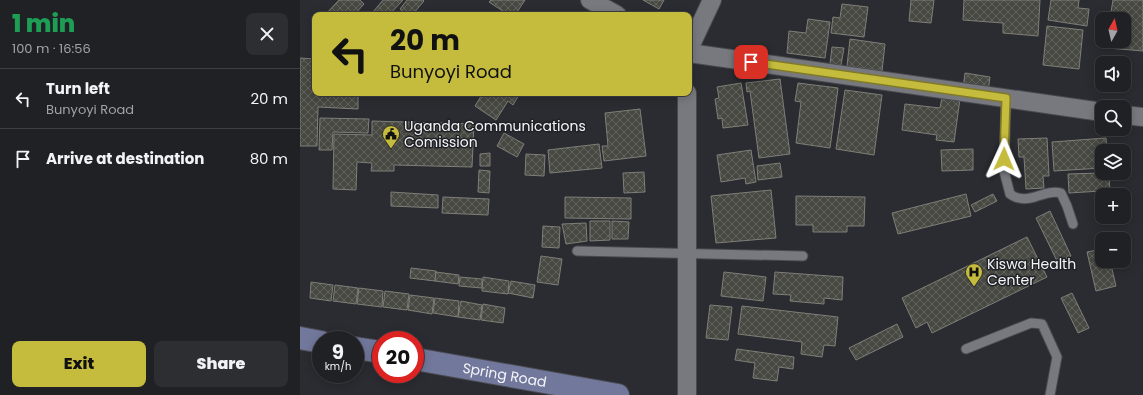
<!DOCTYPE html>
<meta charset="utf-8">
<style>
body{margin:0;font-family:Poppins,sans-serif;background:#2d2e32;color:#f1f3f6;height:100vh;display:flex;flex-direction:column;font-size:15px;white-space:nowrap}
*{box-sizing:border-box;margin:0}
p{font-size:13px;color:#a2a3a7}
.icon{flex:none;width:22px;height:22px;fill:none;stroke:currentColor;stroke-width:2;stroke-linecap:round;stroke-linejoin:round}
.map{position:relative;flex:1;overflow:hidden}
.panel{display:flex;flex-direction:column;background:#202125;width:300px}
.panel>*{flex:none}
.hud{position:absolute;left:12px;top:12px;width:380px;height:84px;border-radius:8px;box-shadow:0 2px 10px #0003,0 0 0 1px #3d3e42;background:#c5bc3d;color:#111;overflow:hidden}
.needle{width:26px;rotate:8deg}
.fabs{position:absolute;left:795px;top:12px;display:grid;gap:8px}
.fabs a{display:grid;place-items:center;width:36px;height:36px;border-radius:8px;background:#202125;box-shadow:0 2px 10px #0003,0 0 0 1px #3d3e42;font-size:20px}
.speed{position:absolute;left:12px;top:331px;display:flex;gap:8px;font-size:20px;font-weight:700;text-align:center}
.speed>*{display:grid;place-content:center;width:52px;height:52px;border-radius:50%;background:#202125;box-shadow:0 2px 10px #0003,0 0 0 1px #3d3e42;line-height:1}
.speed small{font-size:10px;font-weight:400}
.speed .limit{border:6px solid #d22;background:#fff;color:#111}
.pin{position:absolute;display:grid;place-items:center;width:34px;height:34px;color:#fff;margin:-17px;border-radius:8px;box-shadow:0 2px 6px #0006}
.me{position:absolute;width:44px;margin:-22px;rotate:1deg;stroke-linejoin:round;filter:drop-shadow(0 0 3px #0008)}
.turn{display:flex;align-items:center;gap:14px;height:84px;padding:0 12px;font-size:18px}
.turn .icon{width:52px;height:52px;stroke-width:2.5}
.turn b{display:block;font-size:28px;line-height:34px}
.round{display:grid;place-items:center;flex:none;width:42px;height:42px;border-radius:8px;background:#2d2e32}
.summary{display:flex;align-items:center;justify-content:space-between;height:68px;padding:0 12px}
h1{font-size:24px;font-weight:800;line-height:30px;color:#1e9e55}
.cta{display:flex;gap:8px;margin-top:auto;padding:8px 12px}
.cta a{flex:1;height:46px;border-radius:8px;background:#c5bc3d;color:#111;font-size:16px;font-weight:800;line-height:46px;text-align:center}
.cta a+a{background:#2d2e32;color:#f1f3f6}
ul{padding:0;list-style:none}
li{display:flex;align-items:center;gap:12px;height:60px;padding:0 12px;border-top:1px solid #3d3e42}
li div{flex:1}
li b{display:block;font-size:15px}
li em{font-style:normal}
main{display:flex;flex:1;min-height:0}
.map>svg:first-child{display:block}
.building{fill:url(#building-cross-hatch);stroke:#7f7f78}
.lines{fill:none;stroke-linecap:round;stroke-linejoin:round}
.service-casing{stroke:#494a4f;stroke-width:11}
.minor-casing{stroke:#494a4f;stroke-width:20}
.secondary-casing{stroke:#494a4f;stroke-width:24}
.service{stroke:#77797f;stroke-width:9}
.minor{stroke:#77797f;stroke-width:18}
.secondary{stroke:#72789c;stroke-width:22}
.route-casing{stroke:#807a28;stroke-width:10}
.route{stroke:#c5bc3d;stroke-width:7}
.labels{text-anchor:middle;stroke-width:3;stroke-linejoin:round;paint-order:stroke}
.poi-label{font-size:14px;fill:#f4f5f8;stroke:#212227;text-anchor:start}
.street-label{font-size:14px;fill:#f4f5f8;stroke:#212227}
</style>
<main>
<section class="panel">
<div class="summary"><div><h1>1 min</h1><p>100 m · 16:56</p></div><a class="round"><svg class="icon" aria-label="close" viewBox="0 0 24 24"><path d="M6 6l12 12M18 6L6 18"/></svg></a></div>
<ul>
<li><svg class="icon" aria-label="left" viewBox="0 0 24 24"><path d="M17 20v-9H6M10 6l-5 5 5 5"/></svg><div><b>Turn left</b><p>Bunyoyi Road</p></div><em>20 m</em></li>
<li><svg class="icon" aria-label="arrive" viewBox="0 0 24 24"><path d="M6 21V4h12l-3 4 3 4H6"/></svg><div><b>Arrive at destination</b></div><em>80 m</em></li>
</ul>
<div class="cta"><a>Exit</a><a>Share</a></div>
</section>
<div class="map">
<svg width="843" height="395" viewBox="0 0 843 395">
<defs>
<pattern id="building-cross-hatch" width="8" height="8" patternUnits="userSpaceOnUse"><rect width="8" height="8" fill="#484842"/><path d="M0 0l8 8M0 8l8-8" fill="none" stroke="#63635e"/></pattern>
</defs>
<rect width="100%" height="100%" fill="#2a2c31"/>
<g class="building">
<path d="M39,0h21l4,4 -10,11h-29z"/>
<path d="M83,0h20l-14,15h-12l-4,-3z"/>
<path d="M107,0h16l1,1 -12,14h-5l-7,-6z"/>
<path d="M191,0h34l-10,15h-6l-20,-13z"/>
<path d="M343,0h21l-5,9z"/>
<path d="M611,0h23l-3,23 -22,-2z"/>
<path d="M664,0h76l-2,36 -35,-3v-10l-40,-3z"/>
<path d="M751,0h28l-1,8 11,1 -2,17 -39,-6z"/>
<path d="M813,0h30v51l-35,-3 1,-7h15l-1,-28 -12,-1z"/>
<path d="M542,4l26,3 -4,30 -33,-4 2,-16 7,1z"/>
<path d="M508,19l22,3 -5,36 -38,-5 2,-22 17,2z"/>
<path d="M747,26l36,4 -4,39 -36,-4z"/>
<path d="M550,39l35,5 -3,27 -35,-5z"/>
<path d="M532,47l12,1 -3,17 -11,-1z"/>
<path d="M0,58l15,1v34h43v16l-40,-2 -1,39h-17z"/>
<path d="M665,73l25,4 -2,15 -25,-4z"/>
<path d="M480,79l10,75 -31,4 -9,-67 -3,1 -1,-9z"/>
<path d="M441,83l7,42 -25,3 -1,-10 -4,1 -3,-20 4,-1 -2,-11z"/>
<path d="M498,83l40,5 -8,60 -34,-5 5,-41 -6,-1z"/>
<path d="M545,90l37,5 -8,60 -38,-6z"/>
<path d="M183,93h37l-7,12 -5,-4 -12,19 -21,-14z"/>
<path d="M642,97l18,2 -6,43 -18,-2 1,-5 -35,-5 3,-26 35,4z"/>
<path d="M340,109l6,47 -42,5 -2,-15h6l-3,-33z"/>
<path d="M20,118l49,1 -1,14 -35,-1 -1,18h-13z"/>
<path d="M72,121l102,3 -2,43 -78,-2v6h-23l1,-8 -15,-1 -1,28 -23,-1 1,-55 38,1z"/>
<path d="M204,133l20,11 -7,13 -20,-11z"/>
<path d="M747,138l2,38h-6l1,12 -18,1 -2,-32h-5l-1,-18z"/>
<path d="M806,138l1,13h-5v17l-48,3 -2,-29z"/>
<path d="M299,144l3,24 -52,5 -2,-23z"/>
<path d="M673,149v21l-31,1 -1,-21z"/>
<path d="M451,150l5,32 -10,2 -1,-6 -24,4 -4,-27z"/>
<path d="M190,153v13h-10v-12z"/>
<path d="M226,154l19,1 -1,21 -19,-1z"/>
<path d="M480,163l2,14 -24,3 -1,-14z"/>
<path d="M179,170l11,1 -1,22 -11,-1z"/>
<path d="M344,172l1,20 -21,1 -1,-20z"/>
<path d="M800,173h9l1,22h-8l-1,2v-6l-32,2 -1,-19z"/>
<path d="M471,190l5,48 -60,5 -5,-47z"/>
<path d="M91,192l47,3v13l-47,-2z"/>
<path d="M666,194l5,22 -73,18 -6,-21z"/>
<path d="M693,194l4,7 -22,11 -4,-7z"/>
<path d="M496,196l69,1 -1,29h-17v6h-34v-7h-17z"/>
<path d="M143,197l46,2 -1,16 -46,-2z"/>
<path d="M265,197l66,1v21l-66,-1z"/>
<path d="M750,211l21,45 -13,7 -22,-45z"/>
<path d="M290,221h20v19l-20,1z"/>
<path d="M312,221l17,1 -1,17h-16z"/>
<path d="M286,223l1,18 -21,3 -4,-20z"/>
<path d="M243,226l17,1 -1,21 -17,-1z"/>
<path d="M727,237l20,40 -115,56 -5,-11 -11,6 -14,-30z"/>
<path d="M802,249v12h8l6,25 -20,5 -9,-39z"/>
<path d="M241,256l21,3 -4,26 -21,-3z"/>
<path d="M111,268l25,3 -1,10 -25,-3z"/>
<path d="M136,272l23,3 -1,9 -23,-3z"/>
<path d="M424,272l42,5 -3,24 -42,-5z"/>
<path d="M475,272l68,5 -1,23 -18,-2v6l-34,-3 1,-6 -18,-1z"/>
<path d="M160,277l22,2v9l-23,-2z"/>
<path d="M183,277l26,4 -1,13 -26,-3z"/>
<path d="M211,281l24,4 -2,13 -25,-5z"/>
<path d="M11,282l22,3 -2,16 -21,-3z"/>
<path d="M35,285l23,3 -2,16 -23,-3z"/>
<path d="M59,288l24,3 -1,16 -25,-3z"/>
<path d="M85,291l24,3 -2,16 -24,-3z"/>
<path d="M772,293l17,35 -11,5 -17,-35z"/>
<path d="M110,295l24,3 -2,16 -24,-4z"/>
<path d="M135,298l24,3 -1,16 -25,-4z"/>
<path d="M161,301l21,4 -2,15 -22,-3z"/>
<path d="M183,304l22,4 -2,15 -22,-3z"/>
<path d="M410,305l22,2 -4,33 -22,-2z"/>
<path d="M442,306l96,11 -3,29 -11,-1 -2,12 -21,-3 1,-12 -64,-8z"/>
<path d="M597,324l6,13 -47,23 -7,-12z"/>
<path d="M437,349l57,8 -1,12 -14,-2 -2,14 -24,-3 2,-15 -20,-3z"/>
</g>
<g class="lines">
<g class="service-casing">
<g id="service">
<path d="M706,98l-2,73 6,23c3,2 6,4 9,4 14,4 27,-9 42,-5l6,13 6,18"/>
<path d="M277,251l226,5"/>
<path d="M666,349l65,-26 11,1 15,33 -7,38"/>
</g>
</g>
<g class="minor-casing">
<g id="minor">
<path d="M290,0l27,15"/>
<path d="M389,49l23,-49"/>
<path d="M389,53l413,59"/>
<path d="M824,115l19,2"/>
<path d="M387,395v-302"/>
</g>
</g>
<g class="secondary-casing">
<g id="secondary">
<path d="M0,338l21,4"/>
<path d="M55,348l26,4"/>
<path id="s1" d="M115,359l203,36"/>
</g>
</g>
<use href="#service" class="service"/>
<use href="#minor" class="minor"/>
<use href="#secondary" class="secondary"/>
</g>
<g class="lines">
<g class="route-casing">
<path id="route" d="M451,62l255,36 -2,61"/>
</g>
<use href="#route" class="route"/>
</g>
<defs>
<g id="civic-pin" transform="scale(0.9)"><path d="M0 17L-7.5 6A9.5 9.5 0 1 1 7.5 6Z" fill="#c5bc3d" stroke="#212227"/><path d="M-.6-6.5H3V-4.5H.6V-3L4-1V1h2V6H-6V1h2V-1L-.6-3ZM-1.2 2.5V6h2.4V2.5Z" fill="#111"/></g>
<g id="hospital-pin" transform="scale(0.9)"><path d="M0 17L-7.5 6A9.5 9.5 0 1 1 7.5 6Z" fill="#c5bc3d" stroke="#212227"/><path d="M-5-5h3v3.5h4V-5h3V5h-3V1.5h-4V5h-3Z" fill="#111"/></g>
</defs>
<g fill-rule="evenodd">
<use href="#civic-pin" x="91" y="134"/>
<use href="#hospital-pin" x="674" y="272"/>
</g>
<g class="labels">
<g class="poi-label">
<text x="104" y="131">Uganda Communications<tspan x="104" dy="16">Comission</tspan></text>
<text x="687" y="269">Kiswa Health<tspan x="687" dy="16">Center</tspan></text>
</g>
<g class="street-label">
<text dy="5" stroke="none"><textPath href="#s1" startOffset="91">Spring Road</textPath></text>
</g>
</g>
</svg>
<div class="fabs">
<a><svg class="needle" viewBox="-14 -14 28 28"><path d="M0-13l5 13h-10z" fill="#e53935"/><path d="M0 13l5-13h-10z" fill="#a2a3a7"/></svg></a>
<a><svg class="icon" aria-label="sound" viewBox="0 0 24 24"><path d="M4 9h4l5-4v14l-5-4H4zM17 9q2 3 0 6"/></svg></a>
<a><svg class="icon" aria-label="search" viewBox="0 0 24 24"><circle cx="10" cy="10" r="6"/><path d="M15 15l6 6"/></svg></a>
<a><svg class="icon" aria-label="layers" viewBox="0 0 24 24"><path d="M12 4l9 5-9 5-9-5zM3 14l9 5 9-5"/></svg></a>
<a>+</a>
<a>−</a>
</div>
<div class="speed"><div>9<small>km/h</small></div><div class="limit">20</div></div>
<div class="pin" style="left:451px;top:62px;background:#d93025"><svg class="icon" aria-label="arrive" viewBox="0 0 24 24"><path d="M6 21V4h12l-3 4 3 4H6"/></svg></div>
<svg class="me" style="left:704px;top:159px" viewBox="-20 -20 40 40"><path d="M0-17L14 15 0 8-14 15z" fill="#c5bc3d" stroke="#fff" stroke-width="4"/></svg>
<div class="hud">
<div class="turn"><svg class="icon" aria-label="left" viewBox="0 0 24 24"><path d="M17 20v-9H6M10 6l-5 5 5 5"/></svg><div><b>20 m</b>Bunyoyi Road</div></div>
</div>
</div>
</main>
